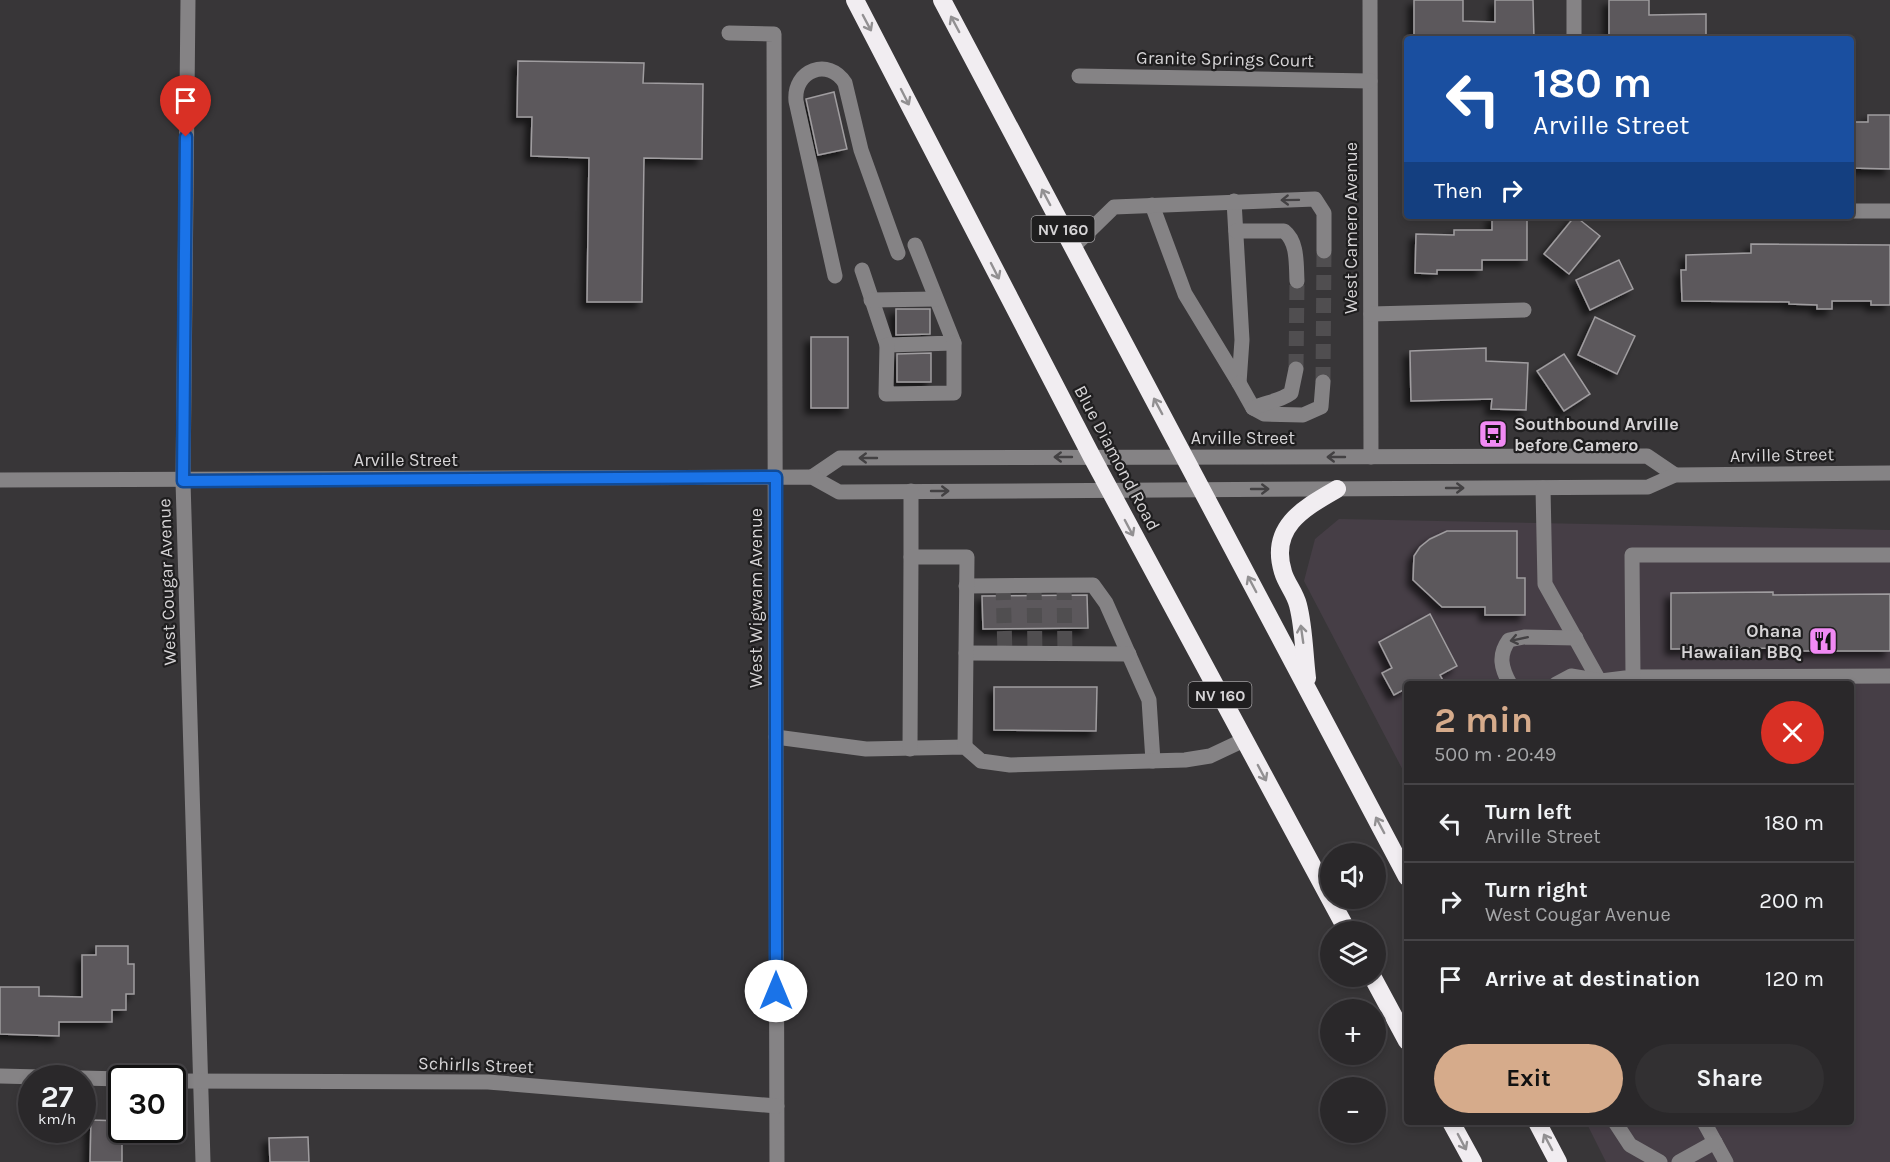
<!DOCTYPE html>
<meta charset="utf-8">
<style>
body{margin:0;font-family:Karla,sans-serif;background:#323032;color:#f1f3f6;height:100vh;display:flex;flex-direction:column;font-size:22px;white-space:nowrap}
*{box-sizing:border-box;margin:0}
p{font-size:20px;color:#a5a6a8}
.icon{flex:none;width:33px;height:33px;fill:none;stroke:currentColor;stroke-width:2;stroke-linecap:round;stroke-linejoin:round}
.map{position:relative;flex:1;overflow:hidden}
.panel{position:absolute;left:1404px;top:681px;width:450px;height:444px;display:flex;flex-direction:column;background:#2a282a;border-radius:6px;box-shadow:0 3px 9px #0003,0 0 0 2px #464447}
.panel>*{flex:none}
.top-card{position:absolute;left:1404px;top:36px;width:450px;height:183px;border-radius:6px;box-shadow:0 3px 9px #0003,0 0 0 2px #464447;background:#1a4fa0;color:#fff;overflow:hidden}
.fabs{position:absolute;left:1320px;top:843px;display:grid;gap:12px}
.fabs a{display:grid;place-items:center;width:66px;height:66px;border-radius:50%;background:#2a282a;box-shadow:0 3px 9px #0003,0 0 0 2px #464447;font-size:30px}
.speed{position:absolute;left:18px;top:1065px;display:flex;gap:12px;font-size:30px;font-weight:700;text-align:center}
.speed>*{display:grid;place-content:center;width:78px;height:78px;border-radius:50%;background:#2a282a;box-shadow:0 3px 9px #0003,0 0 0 2px #464447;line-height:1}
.speed small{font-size:15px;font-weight:400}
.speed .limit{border:3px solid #111;border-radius:9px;background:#fff;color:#111}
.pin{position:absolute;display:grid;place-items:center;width:51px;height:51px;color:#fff;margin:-62px -26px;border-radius:50% 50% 50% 0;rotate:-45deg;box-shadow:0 0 6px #0007}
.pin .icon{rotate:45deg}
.me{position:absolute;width:66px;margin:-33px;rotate:0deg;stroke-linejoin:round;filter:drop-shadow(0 0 4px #0008)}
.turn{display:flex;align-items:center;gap:21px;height:126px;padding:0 30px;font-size:27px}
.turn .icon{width:78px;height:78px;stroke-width:2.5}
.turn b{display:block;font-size:42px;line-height:51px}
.then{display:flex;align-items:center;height:57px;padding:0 30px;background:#0003;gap:12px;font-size:22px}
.round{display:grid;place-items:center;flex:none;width:63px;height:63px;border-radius:32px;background:#323032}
.headline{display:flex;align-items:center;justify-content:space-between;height:102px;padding:0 30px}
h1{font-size:36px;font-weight:700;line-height:45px;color:#d6ab8b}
.action{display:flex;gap:12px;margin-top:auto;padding:12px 30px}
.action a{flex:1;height:69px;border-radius:36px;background:#d6ab8b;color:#111;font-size:24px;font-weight:700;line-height:69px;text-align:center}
.action a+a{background:#323032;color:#f1f3f6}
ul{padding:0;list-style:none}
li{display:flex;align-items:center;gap:18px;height:78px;padding:0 30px;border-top:2px solid #464447}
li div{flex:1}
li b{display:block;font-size:22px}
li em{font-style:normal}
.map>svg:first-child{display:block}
.built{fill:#463e46}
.building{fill:#5b585b;stroke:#a09da0;stroke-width:1.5;filter:url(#shadow)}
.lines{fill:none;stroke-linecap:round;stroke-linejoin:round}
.minor-tunnel{stroke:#504e50;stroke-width:15;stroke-dasharray:15 8;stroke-linecap:butt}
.minor{stroke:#858385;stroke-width:15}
.highway{stroke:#f1edf1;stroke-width:18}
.oneway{stroke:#929092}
.oneway2{stroke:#434143}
.route-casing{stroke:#114b97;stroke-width:15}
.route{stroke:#1a73e8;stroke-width:10}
.labels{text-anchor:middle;stroke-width:4.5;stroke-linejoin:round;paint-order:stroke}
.shield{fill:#1f1e1f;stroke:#9f9d9f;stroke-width:1.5}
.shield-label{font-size:16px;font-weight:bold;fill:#d6d4d6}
.street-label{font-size:18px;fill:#d6d4d6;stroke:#1f1e1f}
.poi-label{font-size:18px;font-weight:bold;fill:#d6d4d6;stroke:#1f1e1f;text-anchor:start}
</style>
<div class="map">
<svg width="1890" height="1162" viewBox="0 0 1890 1162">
<defs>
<filter id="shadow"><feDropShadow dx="-5.5" dy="5.5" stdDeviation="3" flood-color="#0009"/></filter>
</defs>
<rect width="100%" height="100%" fill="#383638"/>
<path class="built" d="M1339,519l551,11v632h-284l-20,-40h265v-438h-444v94l-103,-197 11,-42z"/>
<g class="building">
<path d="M1414,0h49v21l32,1v-22h38l1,39h-120z"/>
<path d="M1609,0h40v15l57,-1v25h-97z"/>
<path d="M518,61l126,2 -1,20 60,1 -1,75 -58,-1 -2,144h-55l2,-144 -58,-2 1,-39h-15z"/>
<path d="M834,92l13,57 -29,6 -12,-56z"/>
<path d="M1868,115h22v54l-39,-1v-46h17z"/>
<path d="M1492,216h35v44h-45v10h-45v4l-22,-1 1,-39 38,1v-5h38z"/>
<path d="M1575,216l25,20 -31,38 -25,-20z"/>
<path d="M1751,244l139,1v60h-19v-4h-39v8h-15v-4l-28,-1v-2l-107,-1 -1,-31h5v-15l65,-2z"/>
<path d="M1619,260l14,29 -43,21 -14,-30z"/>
<path d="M896,309h34v25l-34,1z"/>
<path d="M1595,317l40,19 -18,38 -39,-19z"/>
<rect x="811" y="337" width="37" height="71"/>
<path d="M1486,348v13l42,2 -2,47 -35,-1 1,-10 -81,2 -1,-50z"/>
<path d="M931,353v29h-34v-28z"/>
<path d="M1564,354l26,40 -26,17 -27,-40z"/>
<path d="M1447,531h70v47h8v37h-40v-8h-43l-29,-27 1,-24 6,-9 10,-8z"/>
<path d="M1773,592v3l117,-1v57h-97v-3l-122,1v-56z"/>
<path d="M1087,595l1,33 -105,1 -1,-33z"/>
<path d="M1430,614l27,52 -17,9 5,9h-38v4l-13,7 -12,-22 10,-5 -13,-26z"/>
<path d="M994,687h103l-1,44 -102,-1z"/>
<path d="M96,946h32v18h6v30h-8v16h-14v12h-53v14l-59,-2v-47h39v9l43,1v-42h14z"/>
<path d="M91,1120l31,1v41h-32z"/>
<path d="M308,1137l1,25h-39l-1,-24z"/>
</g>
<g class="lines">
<g class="minor-tunnel">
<path d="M1296,369l1,-88"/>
<path d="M1323,382l1,-131"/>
<path d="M1003,585l2,69"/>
<path d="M1034,585l1,69"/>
<path d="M1064,585l1,69"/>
</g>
<g class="minor">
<path d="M188,0l-5,481 20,681"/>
<path d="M1370,0l1,457"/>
<path d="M1574,0v39"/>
<path d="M729,33l45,1 3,1128"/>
<path d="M1079,76l291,5"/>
<path d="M1152,205l33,89 54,89 3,-43 -8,-139"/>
<path d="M1851,211h39"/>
<path d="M1236,231h48c14,11 12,33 13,50"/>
<path d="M1073,247l41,-40 201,-8 9,14v38"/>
<path d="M862,270l25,75 67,-2 -39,-98"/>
<path d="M835,276l-39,-175c-3,-31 33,-44 49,-18l16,67 37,103"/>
<path d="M871,300l65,-1"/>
<path d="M1371,314l153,-4"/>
<path d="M887,345l-1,49 68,-1v-50"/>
<path d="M1239,383l14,25 11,6 39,1 18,-8 2,-25"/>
<path d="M1253,408c14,-6 27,-7 38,-15l5,-24"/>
<path d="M812,477l28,-19 807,-2 28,19"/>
<path d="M0,480l812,-3 27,15 809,-5 27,-12 215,-2"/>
<path d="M1543,488l2,96 56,100"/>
<path d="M911,557v-66"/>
<path d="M966,586l127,-1 13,18 43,97 4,61"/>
<path d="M966,653l163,1"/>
<path d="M1633,677l257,-1"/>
<path d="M1510,684c-9,-16 -12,-29 -1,-44l15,-3 52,1"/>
<path d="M1556,684l15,-8 30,5 32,-4 -1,-122h258"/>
<path d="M776,737l90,12 99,-2 16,14 29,4 175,-5 25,-4 34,-16"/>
<path d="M910,749l1,-192h56l-2,190"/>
<path d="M0,1076l122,3"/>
<path d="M172,1081l316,1 289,24"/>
<path d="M1615,1122l15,23 30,17"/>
<path d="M1704,1122l22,40"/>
<path d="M1679,1162l36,-20"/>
</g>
<g class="highway">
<path d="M855,0l237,457 256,475"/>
<path d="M942,0l465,877"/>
<path d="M1307,678c-3,-24 -3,-50 -9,-73 -3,-12 -12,-22 -15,-33 -14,-45 21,-64 54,-83"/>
<path d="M1372,976l35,65"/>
<path d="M1451,1122l22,40"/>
<path d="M1537,1122l21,40"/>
</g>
</g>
<defs><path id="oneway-shaft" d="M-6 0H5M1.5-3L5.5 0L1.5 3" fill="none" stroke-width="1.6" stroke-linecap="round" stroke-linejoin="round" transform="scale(1.5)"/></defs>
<g class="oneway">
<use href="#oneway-shaft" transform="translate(867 23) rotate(62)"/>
<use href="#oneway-shaft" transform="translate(955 24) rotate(-118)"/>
<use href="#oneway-shaft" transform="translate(905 97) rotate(63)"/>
<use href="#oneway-shaft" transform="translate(1046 197) rotate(-118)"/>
<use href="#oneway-shaft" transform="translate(995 271) rotate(63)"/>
<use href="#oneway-shaft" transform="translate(1158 406) rotate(-118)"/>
<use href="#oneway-shaft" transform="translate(1129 528) rotate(62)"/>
<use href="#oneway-shaft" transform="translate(1252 584) rotate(-118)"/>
<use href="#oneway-shaft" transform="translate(1302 634) rotate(-98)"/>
<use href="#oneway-shaft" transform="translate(1262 773) rotate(62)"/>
<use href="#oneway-shaft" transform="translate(1380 825) rotate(-118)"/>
<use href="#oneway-shaft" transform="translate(1462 1142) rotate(62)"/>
<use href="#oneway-shaft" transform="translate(1548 1142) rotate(-118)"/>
</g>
<g class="oneway2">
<use href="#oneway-shaft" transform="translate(1290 200) rotate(179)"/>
<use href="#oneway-shaft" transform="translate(1063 457) rotate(180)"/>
<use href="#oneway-shaft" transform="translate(1336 457) rotate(-180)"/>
<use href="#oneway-shaft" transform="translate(868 458) rotate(180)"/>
<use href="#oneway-shaft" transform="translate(1455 488)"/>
<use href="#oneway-shaft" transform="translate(1260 489)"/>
<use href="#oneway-shaft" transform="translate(940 491)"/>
<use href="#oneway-shaft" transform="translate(1519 639) rotate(168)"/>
</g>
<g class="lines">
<g class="route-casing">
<path id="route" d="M186,137l-3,344 593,-4v514"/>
</g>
<use href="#route" class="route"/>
</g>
<defs>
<g id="bus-square" transform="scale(1.5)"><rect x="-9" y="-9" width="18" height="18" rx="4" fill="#f18af4" stroke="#1f1e1f"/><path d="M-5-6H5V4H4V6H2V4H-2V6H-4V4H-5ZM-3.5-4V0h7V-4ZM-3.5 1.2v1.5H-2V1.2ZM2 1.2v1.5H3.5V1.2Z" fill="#111"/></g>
<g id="restaurant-square" transform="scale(1.5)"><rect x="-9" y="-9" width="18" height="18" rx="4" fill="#f18af4" stroke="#1f1e1f"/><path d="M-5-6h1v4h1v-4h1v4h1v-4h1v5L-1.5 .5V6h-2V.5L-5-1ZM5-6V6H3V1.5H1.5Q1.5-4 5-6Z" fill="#111"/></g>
</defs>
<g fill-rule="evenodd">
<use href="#bus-square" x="1493" y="434"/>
<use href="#restaurant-square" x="1823" y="641"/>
</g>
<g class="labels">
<g class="shield">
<rect x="1031.5" y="216" width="63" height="26" rx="4.5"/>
<rect x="1188.5" y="682" width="63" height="26" rx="4.5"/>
</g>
<g class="shield-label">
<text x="1063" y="235">NV 160</text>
<text x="1220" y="701">NV 160</text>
</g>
<g class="street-label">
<text transform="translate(1225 59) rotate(1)" y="6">Granite Springs Court</text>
<text transform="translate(1351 228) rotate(-90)" y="6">West Camero Avenue</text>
<text x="1243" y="444">Arville Street</text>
<text transform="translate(1782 455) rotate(-1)" y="6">Arville Street</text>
<text transform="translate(1117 458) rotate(62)" y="6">Blue Diamond Road</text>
<text x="406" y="466">Arville Street</text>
<text transform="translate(167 582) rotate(-92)" y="6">West Cougar Avenue</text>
<text transform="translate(756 598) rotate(-90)" y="6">West Wigwam Avenue</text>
<text transform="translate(476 1065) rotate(2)" y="6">Schirlls Street</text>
</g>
<g class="poi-label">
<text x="1514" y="430">Southbound Arville<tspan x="1514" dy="21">before Camero</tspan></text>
<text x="1802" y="637" text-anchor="end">Ohana<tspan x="1802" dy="21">Hawaiian BBQ</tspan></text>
</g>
</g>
</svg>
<div class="fabs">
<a><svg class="icon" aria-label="sound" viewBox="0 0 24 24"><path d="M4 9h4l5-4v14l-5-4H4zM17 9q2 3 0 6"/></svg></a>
<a><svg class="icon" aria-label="layers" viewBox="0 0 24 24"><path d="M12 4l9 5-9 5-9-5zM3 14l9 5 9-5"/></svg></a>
<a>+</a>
<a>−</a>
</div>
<div class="speed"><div>27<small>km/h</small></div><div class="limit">30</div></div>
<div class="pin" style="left:186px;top:137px;background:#d93025"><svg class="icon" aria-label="arrive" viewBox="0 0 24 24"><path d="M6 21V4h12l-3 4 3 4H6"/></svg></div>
<svg class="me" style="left:776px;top:991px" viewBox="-20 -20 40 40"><circle r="19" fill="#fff"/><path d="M0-13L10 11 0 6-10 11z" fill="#1a73e8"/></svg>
<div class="top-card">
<div class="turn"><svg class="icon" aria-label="left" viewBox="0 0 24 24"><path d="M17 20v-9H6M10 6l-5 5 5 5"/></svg><div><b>180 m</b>Arville Street</div></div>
<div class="then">Then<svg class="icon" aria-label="right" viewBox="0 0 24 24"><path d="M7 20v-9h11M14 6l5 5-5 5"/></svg></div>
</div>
<section class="panel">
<div class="headline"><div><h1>2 min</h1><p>500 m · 20:49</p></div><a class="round" style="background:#d93025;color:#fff"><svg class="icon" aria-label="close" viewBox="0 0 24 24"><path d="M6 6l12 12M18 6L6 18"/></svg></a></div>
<ul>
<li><svg class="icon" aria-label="left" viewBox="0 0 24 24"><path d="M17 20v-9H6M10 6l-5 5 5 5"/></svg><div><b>Turn left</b><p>Arville Street</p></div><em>180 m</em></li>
<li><svg class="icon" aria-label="right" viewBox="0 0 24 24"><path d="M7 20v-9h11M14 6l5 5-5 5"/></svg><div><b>Turn right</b><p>West Cougar Avenue</p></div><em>200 m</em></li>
<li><svg class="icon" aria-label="arrive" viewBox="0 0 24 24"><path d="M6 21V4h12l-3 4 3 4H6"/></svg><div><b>Arrive at destination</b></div><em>120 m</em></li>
</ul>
<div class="action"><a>Exit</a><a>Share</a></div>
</section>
</div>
